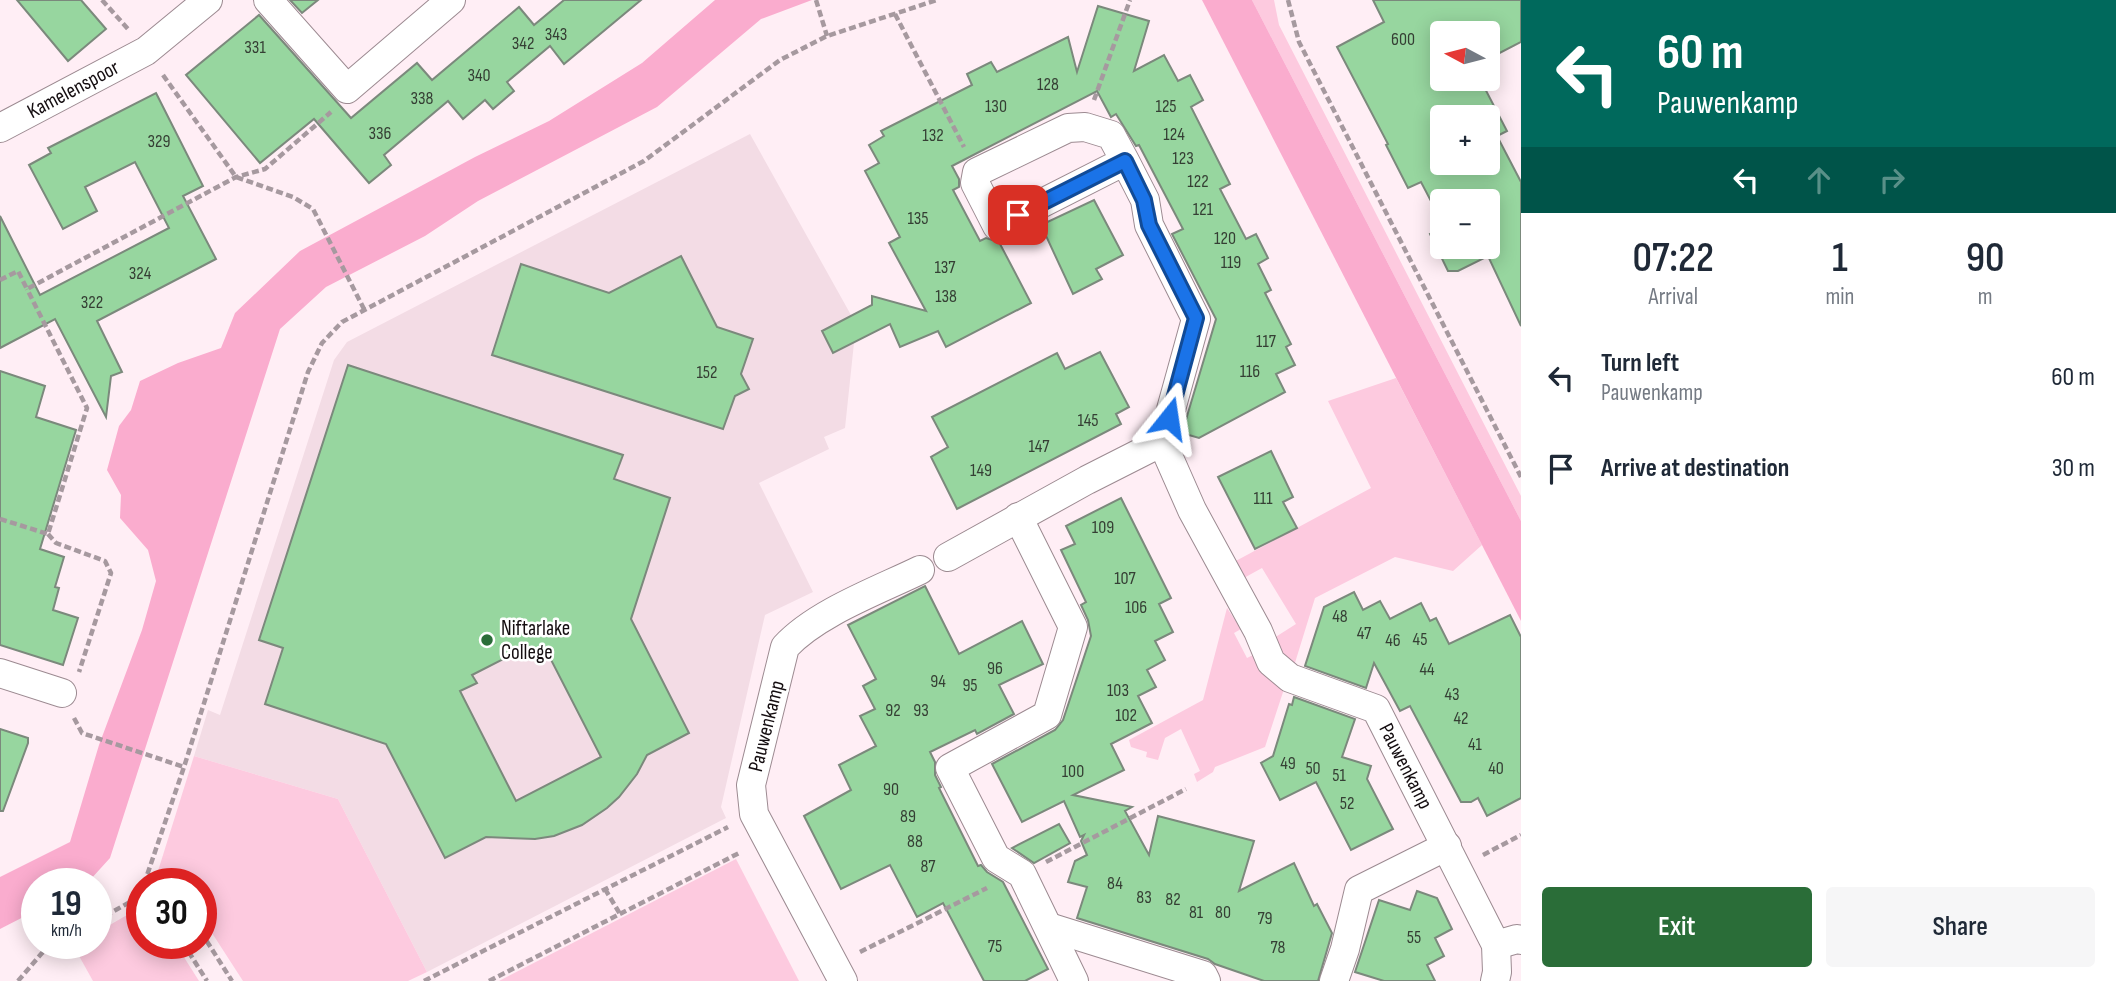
<!DOCTYPE html>
<meta charset="utf-8">
<style>
body{margin:0;font-family:"Sofia Sans Condensed",sans-serif;background:#f6f6f7;color:#1f2937;height:100vh;display:flex;flex-direction:column;font-size:26px;white-space:nowrap}
*{box-sizing:border-box;margin:0}
p{font-size:23px;color:#747a83}
.icon{flex:none;width:38px;height:38px;fill:none;stroke:currentColor;stroke-width:2;stroke-linecap:round;stroke-linejoin:round}
.map{position:relative;flex:1;overflow:hidden}
.side{display:flex;flex-direction:column;background:#fff;width:595px}
.side>*{flex:none}
.banner{background:#00695c;color:#fff;overflow:hidden}
.needle{width:46px;rotate:277deg}
.fabs{position:absolute;left:1430px;top:21px;display:grid;gap:14px}
.fabs a{display:grid;place-items:center;width:70px;height:70px;border-radius:7px;background:#fff;box-shadow:0 4px 18px #0003;font-size:35px}
.speed{position:absolute;left:21px;top:868px;display:flex;gap:14px;font-size:35px;font-weight:700;text-align:center}
.speed>*{display:grid;place-content:center;width:91px;height:91px;border-radius:50%;background:#fff;box-shadow:0 4px 18px #0003;line-height:1}
.speed small{font-size:18px;font-weight:400}
.speed .limit{border:10px solid #d22;background:#fff;color:#111}
.pin{position:absolute;display:grid;place-items:center;width:60px;height:60px;color:#fff;margin:-30px;border-radius:14px;box-shadow:0 4px 10px #0006}
.me{position:absolute;width:77px;margin:-38px;rotate:15deg;stroke-linejoin:round;filter:drop-shadow(0 0 5px #0008)}
.turn{display:flex;align-items:center;gap:24px;height:147px;padding:0 21px;font-size:32px}
.turn .icon{width:91px;height:91px;stroke-width:2.5}
.turn b{display:block;font-size:49px;line-height:60px}
.lanes{display:flex;align-items:center;height:66px;padding:0 21px;background:#0003;justify-content:center;gap:35px;direction:ltr}
.lanes .off{opacity:.35}
.eta{display:flex;justify-content:space-evenly;align-items:center;height:119px;text-align:center}
.eta b{font-size:42px;font-weight:600;line-height:49px}
.cta{display:flex;gap:14px;margin-top:auto;padding:14px 21px}
.cta a{flex:1;height:80px;border-radius:7px;background:#2a6d38;color:#fff;font-size:28px;font-weight:600;line-height:80px;text-align:center}
.cta a+a{background:#f6f6f7;color:#1f2937}
ul{padding:0;list-style:none}
li{display:flex;align-items:center;gap:21px;height:91px;padding:0 21px}
li div{flex:1}
li b{display:block;font-size:26px}
li em{font-style:normal}
main{display:flex;flex:1;min-height:0}
.map>svg:first-child{display:block}
.built{fill:#f3dce5}
.green{fill:#fdcadf}
.water{fill:#faacce}
.building{fill:#97d69f;stroke:#7b897c;stroke-width:2;fill-rule:evenodd}
.lines{fill:none;stroke-linecap:round;stroke-linejoin:round}
.minor-casing{stroke:#9c8a91;stroke-width:30}
.path{stroke:#a6999f;stroke-width:4.5;stroke-dasharray:7 3.5;stroke-linecap:butt}
.minor{stroke:#fff;stroke-width:28}
.route-casing{stroke:#114b97;stroke-width:18}
.route{stroke:#1a73e8;stroke-width:12}
.poi-dot{fill:#2a6d38;stroke:#fff;stroke-width:2.5}
.labels{text-anchor:middle;stroke-width:5;stroke-linejoin:round;paint-order:stroke}
.number-label{font-size:18px;fill:#353f34}
.street-label{font-size:21px;fill:#140d10;stroke:#fff}
.poi-label{font-size:21px;fill:#140d10;stroke:#fff;text-anchor:start}
</style>
<main>
<div class="map">
<svg width="1521" height="981" viewBox="0 0 1521 981">
<rect width="100%" height="100%" fill="#ffeef5"/>
<path class="built" d="M750,134l106,190 -11,104 -21,9 5,12 -70,34 54,109 -48,23 -44,192 5,11 -299,154 -89,-173 -144,-43 14,-46 12,5 114,-355 13,-18z"/>
<g class="green">
<path d="M1252,0h22l5,25 242,471v25z"/>
<path d="M1396,378l86,167 -29,26 -58,-14 -80,41 -21,68 -5,-2 -15,-26 22,-14 -34,-56 -20,11 -10,-16 139,-75 -43,-87z"/>
<path d="M1227,608l14,21 -7,4 13,25 8,-4 30,32 -20,61 -50,20 -2,5 -16,10 -3,-8 6,-3 -19,-42 -16,9 -7,22 -12,-3 1,-5 -16,-5 -2,-7 74,-40z"/>
<path d="M194,756l144,43 89,173 -19,9h-165l-42,-65v-32h-23l-20,-13z"/>
<path d="M736,859l63,122h-300z"/>
<path d="M142,901v42h33l24,38h-106l-20,-36 23,-2v-10l31,-18z"/>
</g>
<g class="water">
<path d="M715,0h97l-51,19 -104,88 -179,94 -53,35 -99,51 -46,42 -170,529 -20,22 -6,4h-47v26l-37,19v-52l70,-35 29,-97 43,-115 14,-49 -8,-31 -28,-32 1,-23 -14,-25 12,-44 12,-16 9,-29 38,-18 43,-15 14,-35 65,-62 175,-94 74,-36 93,-58z"/>
<path d="M1202,0h50l269,521v100z"/>
</g>
<g class="building">
<path d="M17,0h64l25,29 -38,32z"/>
<path d="M290,0h28l-16,13z"/>
<path d="M564,0h77l-77,64 -14,-18 -43,36 7,9 -21,18 -8,-9 -22,19 -15,-18 -64,54 7,10 -22,18 -55,-64 -54,44 -74,-88 73,-60 92,103 66,-55 15,17 87,-73 15,18z"/>
<path d="M1373,0h148v42l-33,17v-26h-46v46h38l27,52 -10,5 24,46v144l-33,-70 -30,15h-10l-18,-37 12,-6v19h46v-46h-46v21l-21,-40 -13,6 -22,-43 2,-1 -51,-97 47,-25zM1442,117h46v46h-46z"/>
<path d="M1098,6l51,15 -15,50 30,-16 14,26 12,-6 13,25 -12,7 39,77 -10,5 26,50 10,-5 12,24 -10,6 13,26 -6,3 26,51 -5,3 9,18 -19,9 9,18 -86,46 -17,-5 34,-114 -44,-85 11,-5 -44,-84 -3,1 -20,-32 -5,3 -14,-26 -145,75 7,13v8l-6,3 27,51 6,-3 13,4 32,61 -85,44 -8,-16 -38,16 -10,-23 -57,29 -11,-22 50,-26v-9l54,15 -37,-68 11,-6 -35,-66 14,-8 -10,-18 15,-9 -3,-5 91,-46 -5,-11 24,-12 6,10 71,-35 9,35z"/>
<path d="M156,93l47,93 -20,10 33,63 -119,62 25,51 -11,4 -5,41 -51,-98 -55,29v-132l40,79 129,-67 -34,-66 -50,25 12,24 -34,18 -34,-64 22,-12 -3,-5z"/>
<path d="M1094,200l29,55 -27,14 6,10 -29,15 -32,-69z"/>
<path d="M681,256l36,71 36,12 -12,35 8,15 -14,7 -12,33 -231,-74 29,-91 88,29z"/>
<path d="M1100,352l29,55 -13,7 5,10 -164,85 -26,-52 17,-10 -16,-30 125,-64 8,16z"/>
<path d="M348,365l275,90 -9,24 56,19 -39,121 58,114 -42,22 -10,19 -18,23 -12,11 -25,17 -28,11 -19,3 -49,-2 -41,21 -59,-114 -121,-40 18,-56 -24,-8zM525,648l4,8 16,-8 56,109 -85,44 -56,-110 17,-8 -5,-8z"/>
<path d="M0,371l45,15 -9,31 40,13 -36,119 24,8 -9,30 4,1 -6,22 25,8 -15,47 -63,-20z"/>
<path d="M1271,451l22,46 -10,5 14,26 -42,21 -37,-72z"/>
<path d="M1121,498l50,100 -12,6 14,28 -18,9 10,19 -18,10 9,17 -18,9 14,27 -41,21 13,26 -51,25 59,12 -7,4 24,44 9,-39 96,25 -15,50 55,-28 20,43 3,-2 15,29 -14,48h-54l-49,-17 -7,-5 -131,-41 10,-31 -19,-5 7,-21 12,-6 -6,-14 3,-6 -4,2 -16,-36 -42,21 -30,-58 63,-34 8,-10 28,-84 -3,-16 -7,-15 5,-3 -25,-52 14,-6 -9,-18z"/>
<path d="M925,586l34,68 63,-33 21,43 -44,21 15,29 -37,20 -2,-4 -45,22 5,10v13l6,12 -2,1 39,78 3,-1 6,7 16,10 45,87 -23,12h-41l-41,-78 -26,14 -27,-52 -49,24 -37,-73 47,-26 -12,-25 37,-19 -16,-30 15,-7 -12,-23 13,-7 -28,-54z"/>
<path d="M1354,592l9,18 17,-9 10,18 31,-16 9,18 6,-3 13,26 61,-29 11,22v161l-34,18 -9,-18 -7,4h-10l-51,-96 -10,5 -26,-48 -8,25 -61,-22 19,-59z"/>
<path d="M1294,697l61,22 -13,38 29,9 -4,13 26,50 -42,21 -35,-68 -36,18 -19,-37 12,-7 16,-52 3,1z"/>
<path d="M0,729l28,9v5l-25,68h-3z"/>
<path d="M1059,824l11,19 -36,20 -22,-15z"/>
<path d="M1417,891l20,7 15,31 -17,9 9,18 -17,9 8,16h-51l-29,-9 24,-72 31,10z"/>
</g>
<g class="lines">
<g class="minor-casing">
<g id="minor">
<path d="M268,0l79,89 104,-89"/>
<path d="M0,128l146,-77 62,-51"/>
<path d="M1125,161l-14,-26 -26,-8 -17,1 -91,44 -2,11 22,43 128,-65 20,39 4,25 47,94 -34,123 30,68 66,121 13,31 19,16 86,31 120,236 1,27 -2,9"/>
<path d="M1018,517l55,110 -26,88 -97,53 46,90 26,16 52,107"/>
<path d="M948,557l139,-77 75,-38"/>
<path d="M0,673l62,20"/>
<path d="M1049,927l154,48 3,6"/>
<path d="M1496,945l21,-6 4,1"/>
<path d="M843,981l-89,-167 -3,-29 34,-138c31,-34 94,-57 135,-77"/>
<path d="M1334,981l11,-32 14,-59 88,-44"/>
</g>
</g>
<g class="path">
<path d="M102,0l26,29"/>
<path d="M816,0l11,36"/>
<path d="M1288,0l11,42 222,435"/>
<path d="M895,14l69,133"/>
<path d="M163,75l73,102 57,20 20,12 52,102"/>
<path d="M1094,100l36,-100"/>
<path d="M0,280l18,-9 9,18 209,-112 29,-8 66,-57"/>
<path d="M0,519l48,15 39,-126 -60,-119"/>
<path d="M48,534l8,9 49,18 6,12 -32,99"/>
<path d="M74,718l8,15 102,34"/>
<path d="M1483,855l38,-20"/>
<path d="M1046,862l140,-73"/>
<path d="M148,874l14,10"/>
<path d="M144,884l40,-117 124,-395 14,-29 20,-21 302,-161 136,-101 47,-24 110,-36"/>
<path d="M605,889l15,25"/>
<path d="M96,921l34,-19 12,-14"/>
<path d="M201,932l31,49"/>
<path d="M183,943l24,38"/>
<path d="M860,952l127,-64"/>
<path d="M18,981l24,-28 17,-10"/>
<path d="M424,981l304,-154"/>
<path d="M489,981l252,-129"/>
</g>
<use href="#minor" class="minor"/>
</g>
<g class="lines">
<g class="route-casing">
<path id="route" d="M1018,215l107,-54 19,39 5,25 47,93 -27,100"/>
</g>
<use href="#route" class="route"/>
</g>
<circle class="poi-dot" cx="487" cy="640" r="7"/>
<g class="labels">
<g class="number-label">
<text x="556" y="40">343</text>
<text x="1403" y="45">600</text>
<text x="523" y="49">342</text>
<text x="255" y="53">331</text>
<text x="479" y="81">340</text>
<text x="1048" y="90">128</text>
<text x="422" y="104">338</text>
<text x="996" y="112">130</text>
<text x="1166" y="112">125</text>
<text x="380" y="139">336</text>
<text x="1174" y="140">124</text>
<text x="933" y="141">132</text>
<text x="159" y="147">329</text>
<text x="1183" y="164">123</text>
<text x="1198" y="187">122</text>
<text x="1203" y="215">121</text>
<text x="918" y="224">135</text>
<text x="1225" y="244">120</text>
<text x="1231" y="268">119</text>
<text x="945" y="273">137</text>
<text x="140" y="279">324</text>
<text x="946" y="302">138</text>
<text x="92" y="308">322</text>
<text x="1266" y="347">117</text>
<text x="1250" y="377">116</text>
<text x="707" y="378">152</text>
<text x="1088" y="426">145</text>
<text x="1039" y="452">147</text>
<text x="981" y="476">149</text>
<text x="1263" y="504">111</text>
<text x="1103" y="533">109</text>
<text x="1125" y="584">107</text>
<text x="1136" y="613">106</text>
<text x="1340" y="622">48</text>
<text x="1364" y="639">47</text>
<text x="1420" y="645">45</text>
<text x="1393" y="646">46</text>
<text x="995" y="674">96</text>
<text x="1427" y="675">44</text>
<text x="938" y="687">94</text>
<text x="970" y="691">95</text>
<text x="1118" y="696">103</text>
<text x="1452" y="700">43</text>
<text x="893" y="716">92</text>
<text x="921" y="716">93</text>
<text x="1126" y="721">102</text>
<text x="1461" y="724">42</text>
<text x="1475" y="750">41</text>
<text x="1288" y="769">49</text>
<text x="1313" y="774">50</text>
<text x="1496" y="774">40</text>
<text x="1073" y="777">100</text>
<text x="1339" y="781">51</text>
<text x="891" y="795">90</text>
<text x="1347" y="809">52</text>
<text x="908" y="822">89</text>
<text x="915" y="847">88</text>
<text x="928" y="872">87</text>
<text x="1115" y="889">84</text>
<text x="1144" y="903">83</text>
<text x="1173" y="905">82</text>
<text x="1196" y="918">81</text>
<text x="1223" y="918">80</text>
<text x="1265" y="924">79</text>
<text x="1414" y="943">55</text>
<text x="995" y="952">75</text>
<text x="1278" y="953">78</text>
</g>
<g class="street-label">
<text transform="translate(73 89) rotate(-28)" y="7">Kamelenspoor</text>
<text transform="translate(766 726) rotate(-76)" y="7">Pauwenkamp</text>
<text transform="translate(1406 766) rotate(63)" y="7">Pauwenkamp</text>
</g>
<g class="poi-label">
<text x="501" y="635">Niftarlake<tspan x="501" dy="24">College</tspan></text>
</g>
</g>
</svg>
<div class="fabs">
<a><svg class="needle" viewBox="-14 -14 28 28"><path d="M0-13l5 13h-10z" fill="#e53935"/><path d="M0 13l5-13h-10z" fill="#747a83"/></svg></a>
<a>+</a>
<a>−</a>
</div>
<div class="speed"><div>19<small>km/h</small></div><div class="limit">30</div></div>
<div class="pin" style="left:1018px;top:215px;background:#d93025"><svg class="icon" aria-label="arrive" viewBox="0 0 24 24"><path d="M6 21V4h12l-3 4 3 4H6"/></svg></div>
<svg class="me" style="left:1169px;top:418px" viewBox="-20 -20 40 40"><path d="M0-17L14 15 0 8-14 15z" fill="#1a73e8" stroke="#fff" stroke-width="4"/></svg>
</div>
<section class="side">
<div class="banner">
<div class="turn"><svg class="icon" aria-label="left" viewBox="0 0 24 24"><path d="M17 20v-9H6M10 6l-5 5 5 5"/></svg><div><b>60 m</b>Pauwenkamp</div></div>
<div class="lanes"><svg class="icon" aria-label="left" viewBox="0 0 24 24"><path d="M17 20v-9H6M10 6l-5 5 5 5"/></svg><svg class="icon off" aria-label="ahead" viewBox="0 0 24 24"><path d="M12 20V5M6 11l6-6 6 6"/></svg><svg class="icon off" aria-label="right" viewBox="0 0 24 24"><path d="M7 20v-9h11M14 6l5 5-5 5"/></svg></div>
</div>
<div class="eta">
<div><b>07:22</b><p>Arrival</p></div>
<div><b>1</b><p>min</p></div>
<div><b>90</b><p>m</p></div>
</div>
<ul>
<li><svg class="icon" aria-label="left" viewBox="0 0 24 24"><path d="M17 20v-9H6M10 6l-5 5 5 5"/></svg><div><b>Turn left</b><p>Pauwenkamp</p></div><em>60 m</em></li>
<li><svg class="icon" aria-label="arrive" viewBox="0 0 24 24"><path d="M6 21V4h12l-3 4 3 4H6"/></svg><div><b>Arrive at destination</b></div><em>30 m</em></li>
</ul>
<div class="cta"><a>Exit</a><a>Share</a></div>
</section>
</main>
